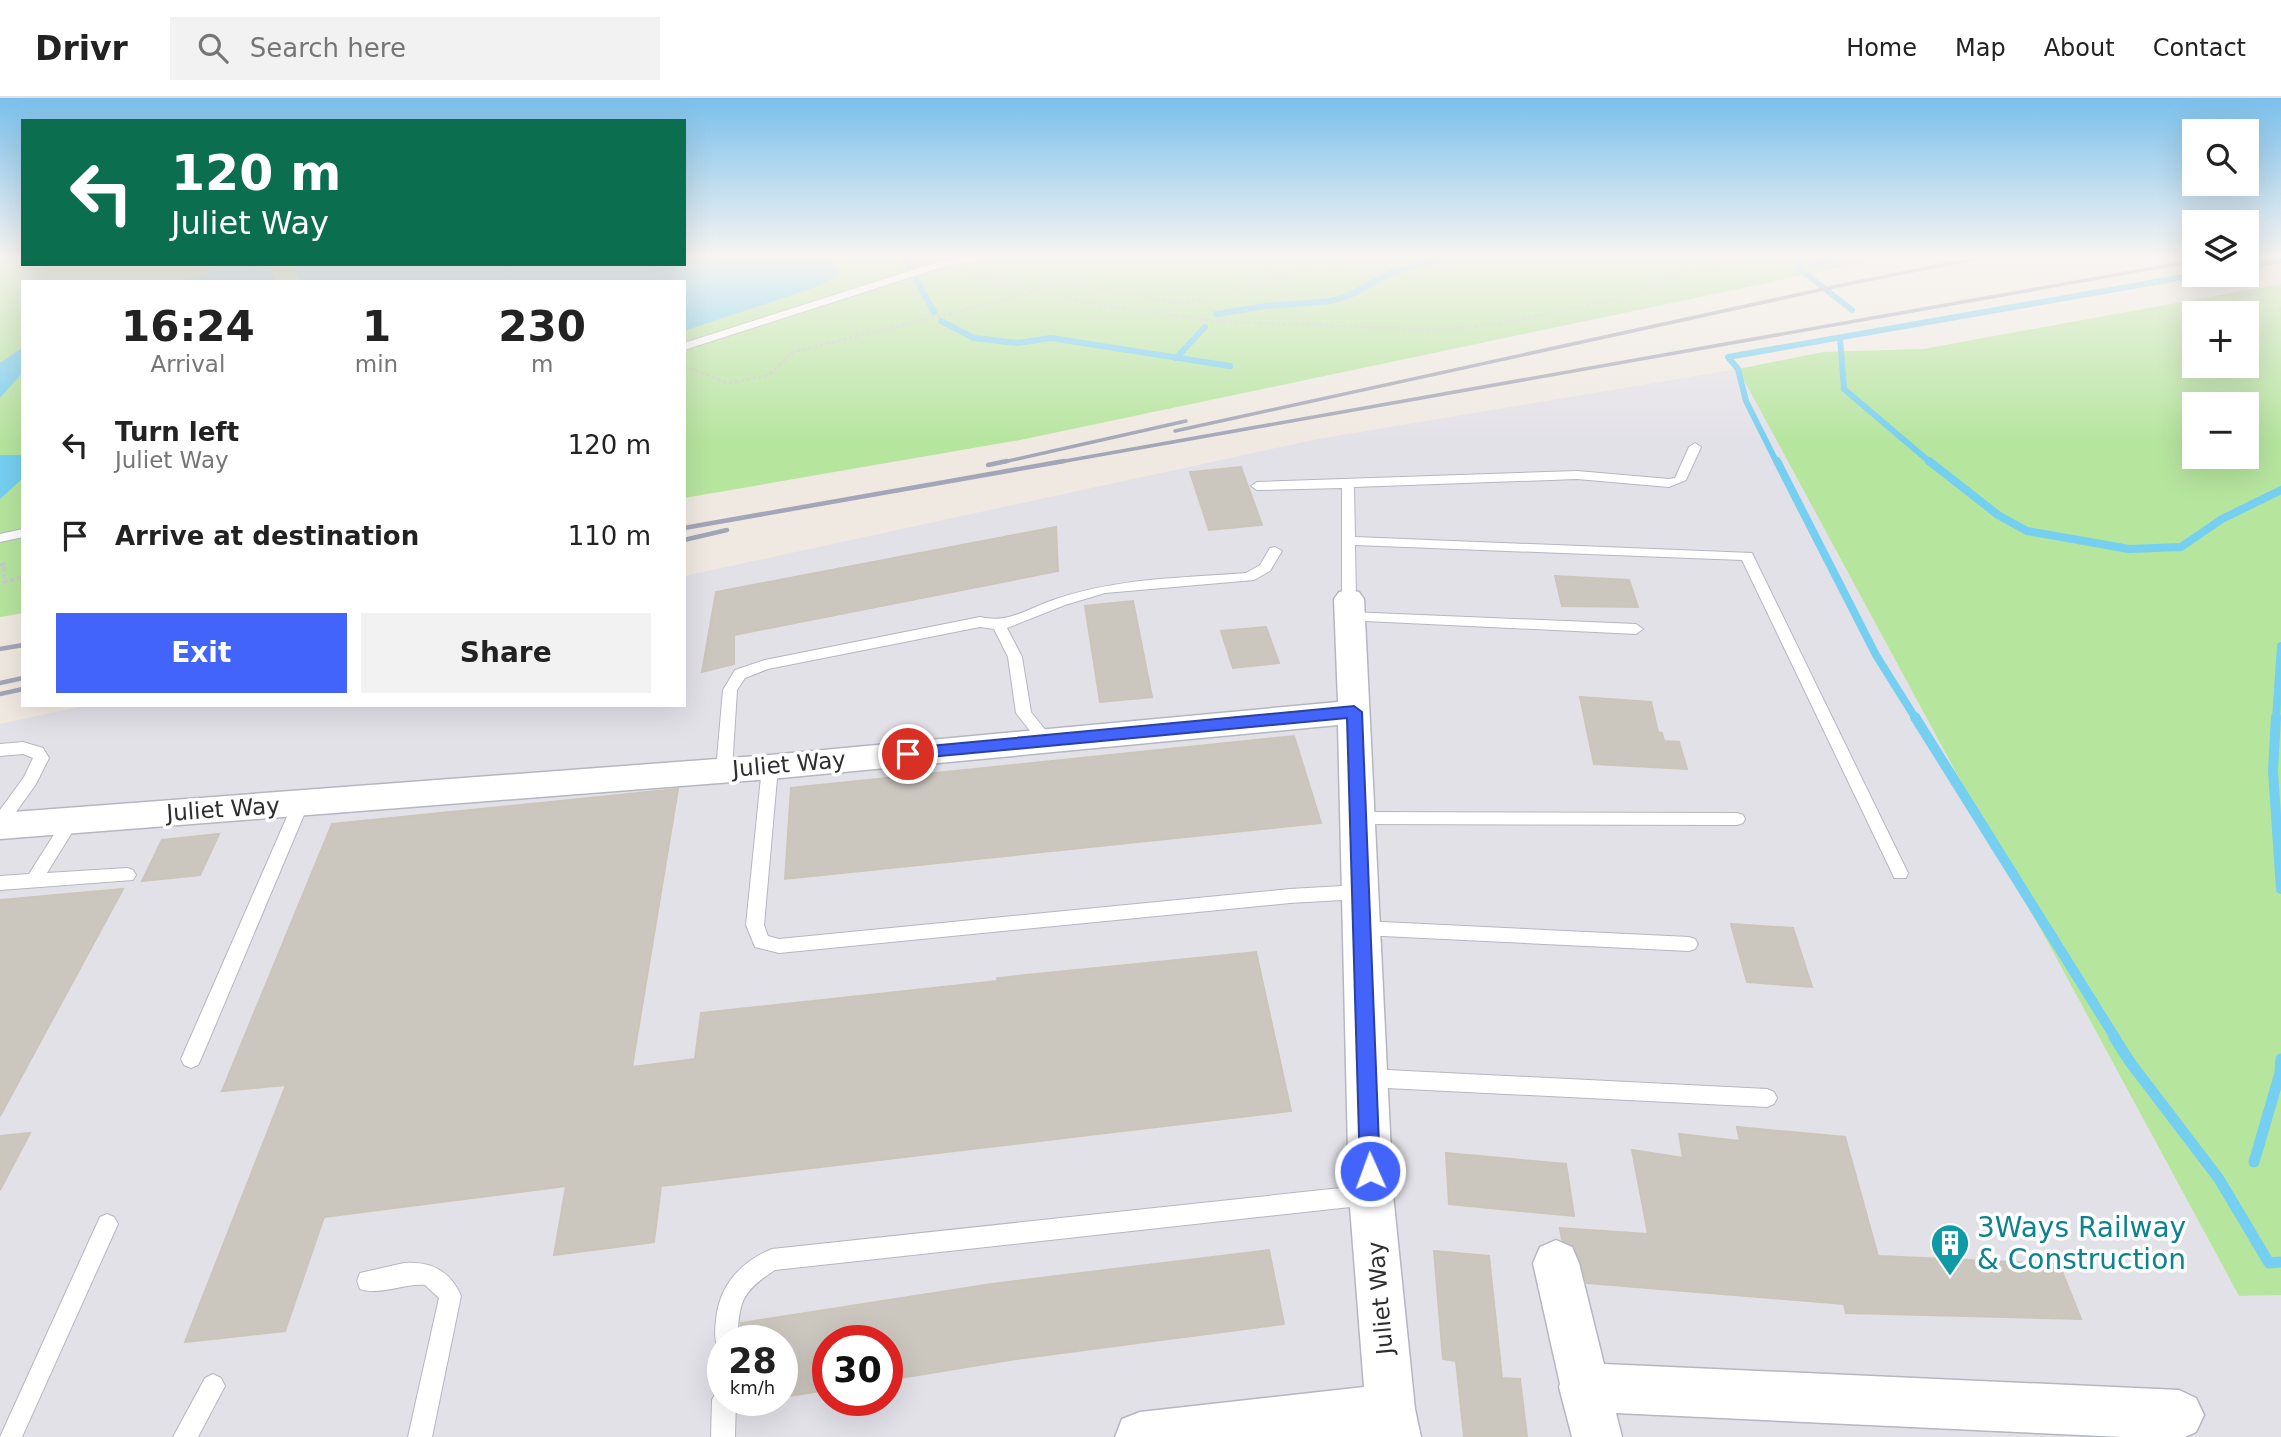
<!DOCTYPE html>
<meta charset="utf-8">
<style>
body{margin:0;font-family:"DejaVu Sans",sans-serif;background:#f2f2f2;color:#222;height:100vh;display:flex;flex-direction:column;font-size:26px;white-space:nowrap}
*{box-sizing:border-box;margin:0}
p{font-size:23px;color:#767676}
.icon{flex:none;width:38px;height:38px;fill:none;stroke:currentColor;stroke-width:2;stroke-linecap:round;stroke-linejoin:round}
.map{position:relative;flex:1;overflow:hidden}
.panel{position:absolute;left:21px;top:182px;width:665px;height:427px;display:flex;flex-direction:column;background:#fff;border-radius:0px;box-shadow:0 7px 28px #0002}
.panel>*{flex:none}
.guide{position:absolute;left:21px;top:21px;width:665px;height:147px;border-radius:0px;box-shadow:0 7px 28px #0002;background:#0b6e4f;color:#fff;overflow:hidden}
.tools{position:absolute;left:2182px;top:21px;display:grid;gap:14px}
.tools a{display:grid;place-items:center;width:77px;height:77px;border-radius:0px;background:#fff;box-shadow:0 7px 28px #0002;font-size:35px}
.speed{position:absolute;left:707px;top:1227px;display:flex;gap:14px;font-size:35px;font-weight:700;text-align:center}
.speed>*{display:grid;place-content:center;width:91px;height:91px;border-radius:50%;background:#fff;box-shadow:0 7px 28px #0002;line-height:1}
.speed small{font-size:18px;font-weight:400}
.speed .limit{border:10px solid #d22;background:#fff;color:#111}
.pin{position:absolute;display:grid;place-items:center;width:60px;height:60px;color:#fff;margin:-30px;border:4px solid #fff;border-radius:50%;box-shadow:0 2px 7px #0007}
.me{position:absolute;width:77px;margin:-38px;rotate:358deg;stroke-linejoin:round;filter:drop-shadow(0 0 5px #0008)}
.turn{display:flex;align-items:center;gap:24px;height:147px;padding:0 35px;font-size:32px}
.turn .icon{width:91px;height:91px;stroke-width:2.5}
.turn b{display:block;font-size:49px;line-height:60px}
.eta{display:flex;justify-content:space-evenly;align-items:center;height:119px;text-align:center}
.eta b{font-size:42px;font-weight:700;line-height:49px}
.cta{display:flex;gap:14px;margin-top:auto;padding:14px 35px}
.cta a{flex:1;height:80px;border-radius:0px;background:#4264fb;color:#fff;font-size:28px;font-weight:700;line-height:80px;text-align:center}
.cta a+a{background:#f2f2f2;color:#222}
ul{padding:0;list-style:none}
li{display:flex;align-items:center;gap:21px;height:91px;padding:0 35px}
li div{flex:1}
li b{display:block;font-size:26px}
li em{font-style:normal}
header{display:flex;align-items:center;gap:42px;box-sizing:border-box;height:98px;padding:0 35px;background:#fff;border-bottom:2px solid #e0e0e0}
header strong{font-size:33px}
nav{display:flex;gap:38px;margin-inline-start:auto;font-size:24px}
.search{width:490px;height:63px;background:#f2f2f2;display:flex;align-items:center;gap:18px;box-sizing:border-box;padding:0 24px;border-radius:0px;color:#767676;font-size:26px}
.map>svg:first-child{display:block}
.industrial{fill:#e3e1e8;fill-rule:evenodd}
.green{fill:#b6e59e;fill-rule:evenodd}
.water{fill:#75cff0}
.lines{fill:none;stroke-linecap:round;stroke-linejoin:round}
.stream-far3{stroke:#75cff0;stroke-width:6}
.stream-far2{stroke:#75cff0;stroke-width:8}
.stream-far1{stroke:#75cff0;stroke-width:10}
.stream{stroke:#75cff0;stroke-width:11}
.building{fill:#cbc7bf;stroke:#cbc5ba;stroke-width:2}
.lane-casing{stroke:#b4b7c1;stroke-width:2}
.street-casing{stroke:#b4b7c1;stroke-width:3}
.path-far1{stroke:#c9c9c9;stroke-width:2.5;stroke-dasharray:3.5 2.5;stroke-linecap:butt}
.path{stroke:#c9c9c9;stroke-width:3.5;stroke-dasharray:4.5 2.5;stroke-linecap:butt}
.lane{fill:#fff;fill-rule:evenodd}
.street{fill:#fff;fill-rule:evenodd}
.rail-far1{stroke:#a3a6b8;stroke-width:3.5}
.rail{stroke:#a3a6b8;stroke-width:4.5}
.route{fill:#4264fb;stroke:#2b41a3;stroke-width:2}
.labels{text-anchor:middle;stroke-width:7;stroke-linejoin:round;paint-order:stroke}
.street-label{font-size:23px;fill:#2e2e2e;stroke:#fff}
.near-culture-label{font-size:28px;fill:#0d838f;stroke:#fff;text-anchor:start}
</style>
<header>
<strong>Drivr</strong>
<div class="search"><svg class="icon" aria-label="search" viewBox="0 0 24 24"><circle cx="10" cy="10" r="6"/><path d="M15 15l6 6"/></svg>Search here</div>
<nav><a>Home</a><a>Map</a><a>About</a><a>Contact</a></nav>
</header>
<div class="map">
<svg width="2281" height="1339" viewBox="0 0 2281 1339">
<rect width="100%" height="100%" fill="#efe9e1"/>
<path class="industrial" d="M1738,271l501,927 42,-1v142h-2281v-713l88,-19h596v-129l634,-137zM723,1242h59v60h-59zM828,1242h59v60h-59z"/>
<g class="green">
<path d="M0,158h23v8h661v-8h1211l-875,184 -336,58v-216h-661v331l-23,4z"/>
<path d="M2281,186v1011l-42,1 -501,-927 85,-17 100,-3zM2194,215h53v53h-53zM2194,306h53v53h-53z"/>
</g>
<g class="water">
<path d="M684,158h144l10,17 -6,6 -19,9 -129,43v-49h-383l-11,-18h394z"/>
<path d="M221,166h47l9,18h-102l32,-9 3,-5z"/>
<path d="M23,249v25l-23,26v-35z"/>
<path d="M0,357h23v23l-23,21z"/>
</g>
<g class="lines">
<g class="stream-far3">
<path d="M905,158l5,10"/>
<path d="M1796,168l56,44"/>
<path d="M1796,168l54,-10"/>
<path d="M2247,168l34,-6"/>
<path d="M916,181l18,33"/>
<path d="M1216,216l50,-8 65,-5 19,-6 40,-22 59,-17"/>
<path d="M941,223l33,17 43,5 34,-5 179,28"/>
<path d="M1840,239l4,52 87,74"/>
<path d="M1176,260l29,-31"/>
<path d="M1777,365l-31,-62 -8,-32 -10,-12 468,-82"/>
</g>
<g class="stream-far2">
<path d="M1777,363l99,194 40,64"/>
<path d="M1929,363l69,54 29,16 102,18 52,-2 41,-28 59,-29"/>
<path d="M2276,621l5,-73"/>
</g>
<g class="stream-far1">
<path d="M1915,619l201,322"/>
<path d="M2276,619l-3,54 8,118"/>
</g>
<g class="stream">
<path d="M2114,939l16,25 89,117 50,84 12,-1"/>
<path d="M2254,1064l26,-89 1,-14"/>
</g>
</g>
<g class="building">
<path d="M1241,369l21,58 -53,5 -19,-58z"/>
<path d="M1056,429l2,44 -324,64v29l-32,8 14,-80z"/>
<path d="M1555,478l74,4 9,27 -76,-1z"/>
<path d="M1133,503l19,96 -52,5 -15,-96z"/>
<path d="M1266,529l13,36 -46,5 -12,-37z"/>
<path d="M1580,599l71,5 7,30 4,1 2,8 15,1 8,27 -93,-5z"/>
<path d="M1294,638l27,87 -536,56 6,-91z"/>
<path d="M678,691l-46,278 63,-8 6,-46 297,-32 -1,-3 259,-26 35,159 -630,75 -7,56 -100,13 12,-69 -242,31 -39,114 -100,11 101,-257 -64,6 110,-267z"/>
<path d="M219,736l-19,41 -58,6 20,-41z"/>
<path d="M123,791l-123,227v-216z"/>
<path d="M1731,826l62,4 19,59 -65,-5z"/>
<path d="M1737,1029l108,10 33,119 181,8 22,55 -235,-6 -2,-9 -257,-21 -13,-37 -12,-6 -2,-12 88,6 -16,-84 51,8 -4,-24 61,7z"/>
<path d="M30,1035l-30,57v-54z"/>
<path d="M1446,1055l120,11 8,52 -125,-12z"/>
<path d="M1269,1152l15,74 -268,35 -129,21v-40h-59v50l-46,7v-57h-43l2,-17 251,-39z"/>
<path d="M1434,1153l55,5 13,122 18,1 7,58h-63l-8,-76 -13,-2z"/>
</g>
<g class="lines">
<g class="lane-casing">
<g id="lane">
<path d="M973,158h20l-60,14 -249,80v-7l244,-78z"/>
<path d="M1695,345l6,4 -15,33 -17,7 -92,-8 -223,8 1,50 397,16 156,320 -2,5h-12l-2,-5 -150,-313 -387,-15 1,54 -7,4 -7,-4v-111l-85,2 -6,-4 6,-4 320,-11 92,8 6,-1 14,-31z"/>
<path d="M23,431v8l-23,5v-8z"/>
<path d="M1275,449l7,4 -12,20 -16,9 -149,13 -40,12 -58,23 15,29 9,55 20,25 3,4 -3,4h-10l-25,-32 -8,-56 -14,-28 -14,-2 -212,42 -23,9 -8,12 -5,80 -8,6 -8,-6 7,-80 12,-20 30,-10 215,-43c30,7 48,-9 76,-18 61,-21 126,-21 190,-26l14,-8 10,-17z"/>
<path d="M1350,514l286,12 7,5 -7,5 -291,-14 -2,-3 2,-3z"/>
<path d="M23,644l20,6 6,10 -13,26 -30,42 -6,2v-18l24,-33 9,-19 -10,-4 -23,2v-12z"/>
<path d="M770,663l8,6 -14,158 4,11 11,3 511,-50 70,-4 6,2 3,5 -3,5 -6,2 -70,4 -511,50 -24,-6 -9,-22 16,-158z"/>
<path d="M301,699l6,2 2,4 -108,256 -3,6 -7,3 -7,-3 -3,-6 112,-256 2,-4z"/>
<path d="M1358,714l379,1 6,2 2,4 -2,4 -6,2 -379,-1 -6,-2 -2,-4 2,-4z"/>
<path d="M71,717l6,2 2,4 -32,52 80,-5 6,2 3,5 -3,5 -133,10v-14l29,-2 36,-57z"/>
<path d="M1362,823l327,16 6,2 3,5 -3,5 -6,2 -327,-16 -6,-2 -3,-5 3,-5z"/>
<path d="M1367,971l400,20 7,3 3,6 -3,6 -7,3 -400,-20 -7,-3 -3,-6 3,-6z"/>
<path d="M1369,1087l7,3 3,7 -3,7 -7,3 -594,65c-35,23 -35,31 -38,70h-14v10l-5,-2c-4,-9 -3,-18 -2,-28 3,-34 24,-58 56,-71z"/>
<path d="M107,1116l7,3 4,7 -96,213h-22l100,-220z"/>
<path d="M404,1165c26,-2 46,7 57,33l-29,141h-24l31,-139 -14,-13c-20,-2 -46,11 -65,4l-3,-8 3,-8z"/>
<path d="M213,1276l8,4 4,8 -27,51h-25l32,-59z"/>
<path d="M723,1291v11h13l-1,37h-24l1,-37 4,-8z"/>
</g>
</g>
<g class="street-casing">
<g id="street">
<path d="M1349,492l10,2 5,7 29,595 22,215 6,28h-306l7,-18 18,-7 224,-25 -15,-193 -11,-469 -568,54 -770,60v-26l770,-58 568,-53 -4,-103 5,-7z"/>
<path d="M1556,1142l16,7 7,16 25,101 575,26 17,8 8,17 -8,17 -11,5h-62l-507,-24 6,24h-50l-13,-50 1,-3 -27,-121 7,-16z"/>
</g>
</g>
<g class="path-far1">
<path d="M969,178l125,28 119,17 221,9 63,-6 135,-28 58,-28 59,-12"/>
<path d="M684,268l44,17 41,-8 24,-23 231,-57 31,-15 127,24 185,-48"/>
</g>
<path class="path" d="M0,467l4,-1v18l19,-5"/>
<use href="#lane" class="lane"/>
<use href="#street" class="street"/>
<g class="rail-far1">
<path d="M1175,333l672,-147 142,-28"/>
<path d="M999,365l187,-42"/>
<path d="M1054,365l1140,-202"/>
</g>
<g class="rail">
<path d="M988,367l19,-4"/>
<path d="M684,430l380,-67"/>
<path d="M684,442l43,-10"/>
<path d="M0,551l23,-4"/>
<path d="M0,585l23,-5"/>
<path d="M0,596l23,-5"/>
</g>
</g>
<linearGradient id="sky" x2="0" y2="1"><stop stop-color="#7abfeb"/><stop offset="0.46" stop-color="#f8f5f2"/><stop offset="1" stop-color="#f8f5f2" stop-opacity="0"/></linearGradient>
<rect width="2281" height="345" fill="url(#sky)"/>
<path class="route" d="M1354,608l8,6 18,459 -3,7 -7,3 -7,-3 -3,-7 -13,-453 -439,41 -8,-5 8,-6z"/>
<defs>
<g id="building-pin" transform="scale(2.0125)"><path d="M0 17L-7.5 6A9.5 9.5 0 1 1 7.5 6Z" fill="#0f9aa8" stroke="#fff"/><path d="M-4-6H4V6H1V3H-1V6H-4ZM-2.5-4.3h1.7v1.8h-1.7ZM.8-4.3h1.7v1.8H.8ZM-2.5-1h1.7V.8h-1.7ZM.8-1h1.7V.8H.8Z" fill="#fff"/></g>
</defs>
<g fill-rule="evenodd">
<use href="#building-pin" x="1950" y="1145"/>
</g>
<g class="labels">
<g class="street-label">
<text transform="translate(789 666) rotate(-5)" y="8">Juliet Way</text>
<text transform="translate(223 711) rotate(-4)" y="8">Juliet Way</text>
<text transform="translate(1380 1200) rotate(-95)" y="8">Juliet Way</text>
</g>
<g class="near-culture-label">
<text x="1977" y="1139">3Ways Railway<tspan x="1977" dy="32">&amp; Construction</tspan></text>
</g>
</g>
</svg>
<div class="tools">
<a><svg class="icon" aria-label="search" viewBox="0 0 24 24"><circle cx="10" cy="10" r="6"/><path d="M15 15l6 6"/></svg></a>
<a><svg class="icon" aria-label="layers" viewBox="0 0 24 24"><path d="M12 4l9 5-9 5-9-5zM3 14l9 5 9-5"/></svg></a>
<a>+</a>
<a>−</a>
</div>
<div class="speed"><div>28<small>km/h</small></div><div class="limit">30</div></div>
<div class="pin" style="left:908px;top:656px;background:#d93025"><svg class="icon" aria-label="arrive" viewBox="0 0 24 24"><path d="M6 21V4h12l-3 4 3 4H6"/></svg></div>
<svg class="me" style="left:1370px;top:1073px" viewBox="-20 -20 40 40"><circle r="17" fill="#4264fb" stroke="#fff" stroke-width="3"/><path d="M0-11L8 9 0 5-8 9z" fill="#fff"/></svg>
<div class="guide">
<div class="turn"><svg class="icon" aria-label="left" viewBox="0 0 24 24"><path d="M17 20v-9H6M10 6l-5 5 5 5"/></svg><div><b>120 m</b>Juliet Way</div></div>
</div>
<section class="panel">
<div class="eta">
<div><b>16:24</b><p>Arrival</p></div>
<div><b>1</b><p>min</p></div>
<div><b>230</b><p>m</p></div>
</div>
<ul>
<li><svg class="icon" aria-label="left" viewBox="0 0 24 24"><path d="M17 20v-9H6M10 6l-5 5 5 5"/></svg><div><b>Turn left</b><p>Juliet Way</p></div><em>120 m</em></li>
<li><svg class="icon" aria-label="arrive" viewBox="0 0 24 24"><path d="M6 21V4h12l-3 4 3 4H6"/></svg><div><b>Arrive at destination</b></div><em>110 m</em></li>
</ul>
<div class="cta"><a>Exit</a><a>Share</a></div>
</section>
</div>
